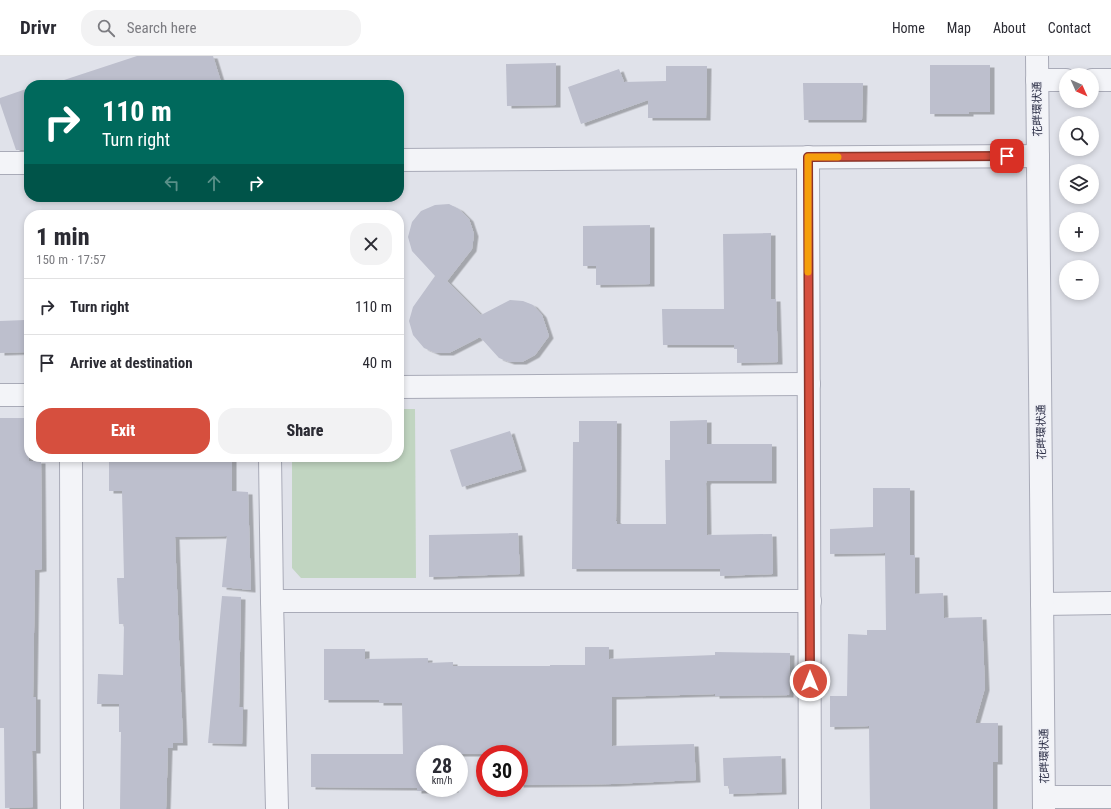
<!DOCTYPE html>
<meta charset="utf-8">
<style>
body{margin:0;font-family:"Roboto Condensed","Noto Sans JP",sans-serif;background:#f2f2f3;color:#2b2b33;height:100vh;display:flex;flex-direction:column;font-size:15px;white-space:nowrap}
*{box-sizing:border-box;margin:0}
p{font-size:13px;color:#7c7c81}
.icon{flex:none;width:22px;height:22px;fill:none;stroke:currentColor;stroke-width:2;stroke-linecap:round;stroke-linejoin:round}
.map{position:relative;flex:1;overflow:hidden}
.panel{position:absolute;left:24px;top:154px;width:380px;height:252px;display:flex;flex-direction:column;background:#fff;border-radius:16px;box-shadow:0 2px 6px #0003}
.panel>*{flex:none}
.hud{position:absolute;left:24px;top:24px;width:380px;height:122px;border-radius:16px;box-shadow:0 2px 6px #0003;background:#00695c;color:#fff;overflow:hidden}
.needle{width:26px;rotate:135deg}
.tools{position:absolute;left:1059px;top:12px;display:grid;gap:8px}
.tools a{display:grid;place-items:center;width:40px;height:40px;border-radius:50%;background:#fff;box-shadow:0 2px 6px #0003;font-size:20px}
.speed{position:absolute;left:416px;top:689px;display:flex;gap:8px;font-size:20px;font-weight:700;text-align:center}
.speed>*{display:grid;place-content:center;width:52px;height:52px;border-radius:50%;background:#fff;box-shadow:0 2px 6px #0003;line-height:1}
.speed small{font-size:10px;font-weight:400}
.speed .limit{border:6px solid #d22;background:#fff;color:#111}
.pin{position:absolute;display:grid;place-items:center;width:34px;height:34px;color:#fff;margin:-17px;border-radius:8px;box-shadow:0 2px 6px #0006}
.me{position:absolute;width:44px;margin:-22px;rotate:0deg;stroke-linejoin:round;filter:drop-shadow(0 0 3px #0008)}
.turn{display:flex;align-items:center;gap:14px;height:84px;padding:0 12px;font-size:18px}
.turn .icon{width:52px;height:52px;stroke-width:2.5}
.turn b{display:block;font-size:28px;line-height:34px}
.lanes{display:flex;align-items:center;height:38px;padding:0 12px;background:#0003;justify-content:center;gap:20px;direction:ltr}
.lanes .off{opacity:.35}
.round{display:grid;place-items:center;flex:none;width:42px;height:42px;border-radius:16px;background:#f2f2f3}
.headline{display:flex;align-items:center;justify-content:space-between;height:68px;padding:0 12px}
h1{font-size:24px;font-weight:800;line-height:30px}
.primary-button{display:flex;gap:8px;margin-top:auto;padding:8px 12px}
.primary-button a{flex:1;height:46px;border-radius:16px;background:#d64f3e;color:#fff;font-size:16px;font-weight:800;line-height:46px;text-align:center}
.primary-button a+a{background:#f2f2f3;color:#2b2b33}
ul{padding:0;list-style:none}
li{display:flex;align-items:center;gap:12px;height:56px;padding:0 12px;border-top:1px solid #e1e1e2}
li div{flex:1}
li b{display:block;font-size:15px}
li em{font-style:normal}
header{display:flex;align-items:center;gap:24px;box-sizing:border-box;height:56px;padding:0 20px;background:#fff;border-bottom:1px solid #e1e1e2}
header strong{font-size:19px}
nav{display:flex;gap:22px;margin-inline-start:auto;font-size:14px}
.search{width:280px;height:36px;background:#f2f2f3;display:flex;align-items:center;gap:10px;box-sizing:border-box;padding:0 14px;border-radius:16px;color:#7c7c81;font-size:15px}
.map>svg:first-child{display:block}
.green{fill:#c1d5c1}
.building{fill:#bdbfcd;filter:url(#shadow)}
.lines{fill:none;stroke-linecap:round;stroke-linejoin:round}
.minor-casing{stroke:#a9abb8;stroke-width:24}
.tertiary-casing{stroke:#a9abb8;stroke-width:24}
.minor{stroke:#f3f4f8;stroke-width:22}
.tertiary{stroke:#f3f4f8;stroke-width:22}
.route-casing{stroke:#8b3328;stroke-width:10}
.route{stroke:#d64f3e;stroke-width:7}
.slow{stroke:#f59e0b;stroke-width:7}
.labels{text-anchor:middle;stroke-width:3;stroke-linejoin:round;paint-order:stroke}
.street-label{font-size:11px;fill:#282b43;stroke:#f0f1f7}
</style>
<header>
<strong>Drivr</strong>
<div class="search"><svg class="icon" aria-label="search" viewBox="0 0 24 24"><circle cx="10" cy="10" r="6"/><path d="M15 15l6 6"/></svg>Search here</div>
<nav><a>Home</a><a>Map</a><a>About</a><a>Contact</a></nav>
</header>
<div class="map">
<svg width="1111" height="753" viewBox="0 0 1111 753">
<defs>
<filter id="shadow"><feDropShadow dx="4.5" dy="2.5" stdDeviation="0" flood-color="#0004"/></filter>
</defs>
<rect width="100%" height="100%" fill="#e0e2ea"/>
<path class="green" d="M399,353h16l1,169h-115l-9,-10v-111h107z"/>
<g class="building">
<path d="M137,0h76l9,29h-157l-1,-5z"/>
<path d="M556,7v42l-49,1 -1,-42z"/>
<path d="M930,9h60v47h-21v2h-39z"/>
<path d="M666,10h41l-1,52h-58v-18l-67,24 -13,-37 51,-18 5,13 42,-1z"/>
<path d="M803,27h60l-1,37h-58z"/>
<path d="M29,32v62h-13l-16,-47v-5z"/>
<path d="M449,148l10,5 10,10 5,15 -2,15 -25,32 34,34 29,-15 13,1 10,4 9,10 7,21 -14,19 -13,7h-12l-11,-4 -19,-21 -31,16h-13l-12,-5 -11,-13 -4,-14 4,-14 22,-31 -23,-25 -4,-14 4,-15 9,-11 14,-6z"/>
<path d="M650,169v59l-54,1v-19h-13v-40z"/>
<path d="M771,177v66h5l2,63 -41,1v-14h-3v-4h-71l-1,-36h62l-1,-75z"/>
<path d="M25,264l1,32 -26,1v-32z"/>
<path d="M0,362h29v43h12l1,108 -7,1 -2,127h3v54h-4l1,56 -28,1 -1,-80h-4z"/>
<path d="M707,364v24h65v37h-65l-1,2 1,52 65,-1 1,40 -53,2v-7h-148l1,-127h6v-21h38l-1,100h1v3h49l-1,-64h5v-39z"/>
<path d="M510,375l12,38 -60,18 -12,-37z"/>
<path d="M109,401h123v34l16,1 3,98 -29,-3 5,-51 -52,1 8,206h-10v5h-5l-2,61h-46l1,-77h-2v-28h-22l1,-30 25,1 1,-51h-5l-2,-46h7l-2,-87h-13z"/>
<path d="M873,432h37v67h5v39l28,-1 1,25 38,-1 3,71 -10,35h23v39h-5v47h-123l-1,-83 -39,1v-31h17l1,-62 19,1v-5h19l-1,-77 -55,1v-25l43,-2z"/>
<path d="M518,477l2,41 -91,3v-42z"/>
<path d="M222,540l19,1 -2,110h4l-1,37 -34,-1z"/>
<path d="M585,591h24v12l106,-4v-3l75,1 -1,42 -74,1v-2l-103,3v49l82,-2 2,36 -84,4 -93,1v-31h-94v34h29v2l-37,1v-3l-106,-1v-33h92l-1,-51h-23v-3h-55v-51h41v10l63,-1v5l25,-1v4h97v-1h35z"/>
<path d="M781,700l1,36 -53,2v-8h-5l-1,-28z"/>
</g>
<g class="lines">
<g class="minor-casing">
<g id="minor">
<path d="M1037,24h29"/>
<path d="M1092,24h19"/>
<path d="M808,101l2,652"/>
<path d="M399,104l639,-4"/>
<path d="M0,107h29"/>
<path d="M399,331l410,-3"/>
<path d="M0,339h29"/>
<path d="M71,401l1,352"/>
<path d="M270,401l2,144 5,208"/>
<path d="M272,545h538"/>
<path d="M1042,548l69,-1"/>
<path d="M1044,741h67"/>
</g>
</g>
<g class="tertiary-casing">
<path id="tertiary" d="M1037,0l7,753"/>
</g>
<use href="#minor" class="minor"/>
<use href="#tertiary" class="tertiary"/>
</g>
<g class="lines">
<g class="route-casing">
<path id="route" d="M810,625l-2,-524 199,-1"/>
</g>
<use href="#route" class="route"/>
<path class="slow" d="M808,216v-115h30"/>
</g>
<g class="labels">
<g class="street-label">
<text transform="translate(1037 53) rotate(-91)" y="4">花畔環状通</text>
<text transform="translate(1041 376) rotate(-91)" y="4">花畔環状通</text>
<text transform="translate(1044 700) rotate(-91)" y="4">花畔環状通</text>
</g>
</g>
</svg>
<div class="tools">
<a><svg class="needle" viewBox="-14 -14 28 28"><path d="M0-13l5 13h-10z" fill="#e53935"/><path d="M0 13l5-13h-10z" fill="#7c7c81"/></svg></a>
<a><svg class="icon" aria-label="search" viewBox="0 0 24 24"><circle cx="10" cy="10" r="6"/><path d="M15 15l6 6"/></svg></a>
<a><svg class="icon" aria-label="layers" viewBox="0 0 24 24"><path d="M12 4l9 5-9 5-9-5zM3 14l9 5 9-5"/></svg></a>
<a>+</a>
<a>−</a>
</div>
<div class="speed"><div>28<small>km/h</small></div><div class="limit">30</div></div>
<div class="pin" style="left:1007px;top:100px;background:#d93025"><svg class="icon" aria-label="arrive" viewBox="0 0 24 24"><path d="M6 21V4h12l-3 4 3 4H6"/></svg></div>
<svg class="me" style="left:810px;top:625px" viewBox="-20 -20 40 40"><circle r="17" fill="#d64f3e" stroke="#fff" stroke-width="3"/><path d="M0-11L8 9 0 5-8 9z" fill="#fff"/></svg>
<div class="hud">
<div class="turn"><svg class="icon" aria-label="right" viewBox="0 0 24 24"><path d="M7 20v-9h11M14 6l5 5-5 5"/></svg><div><b>110 m</b>Turn right</div></div>
<div class="lanes"><svg class="icon off" aria-label="left" viewBox="0 0 24 24"><path d="M17 20v-9H6M10 6l-5 5 5 5"/></svg><svg class="icon off" aria-label="ahead" viewBox="0 0 24 24"><path d="M12 20V5M6 11l6-6 6 6"/></svg><svg class="icon" aria-label="right" viewBox="0 0 24 24"><path d="M7 20v-9h11M14 6l5 5-5 5"/></svg></div>
</div>
<section class="panel">
<div class="headline"><div><h1>1 min</h1><p>150 m · 17:57</p></div><a class="round"><svg class="icon" aria-label="close" viewBox="0 0 24 24"><path d="M6 6l12 12M18 6L6 18"/></svg></a></div>
<ul>
<li><svg class="icon" aria-label="right" viewBox="0 0 24 24"><path d="M7 20v-9h11M14 6l5 5-5 5"/></svg><div><b>Turn right</b></div><em>110 m</em></li>
<li><svg class="icon" aria-label="arrive" viewBox="0 0 24 24"><path d="M6 21V4h12l-3 4 3 4H6"/></svg><div><b>Arrive at destination</b></div><em>40 m</em></li>
</ul>
<div class="primary-button"><a>Exit</a><a>Share</a></div>
</section>
</div>
